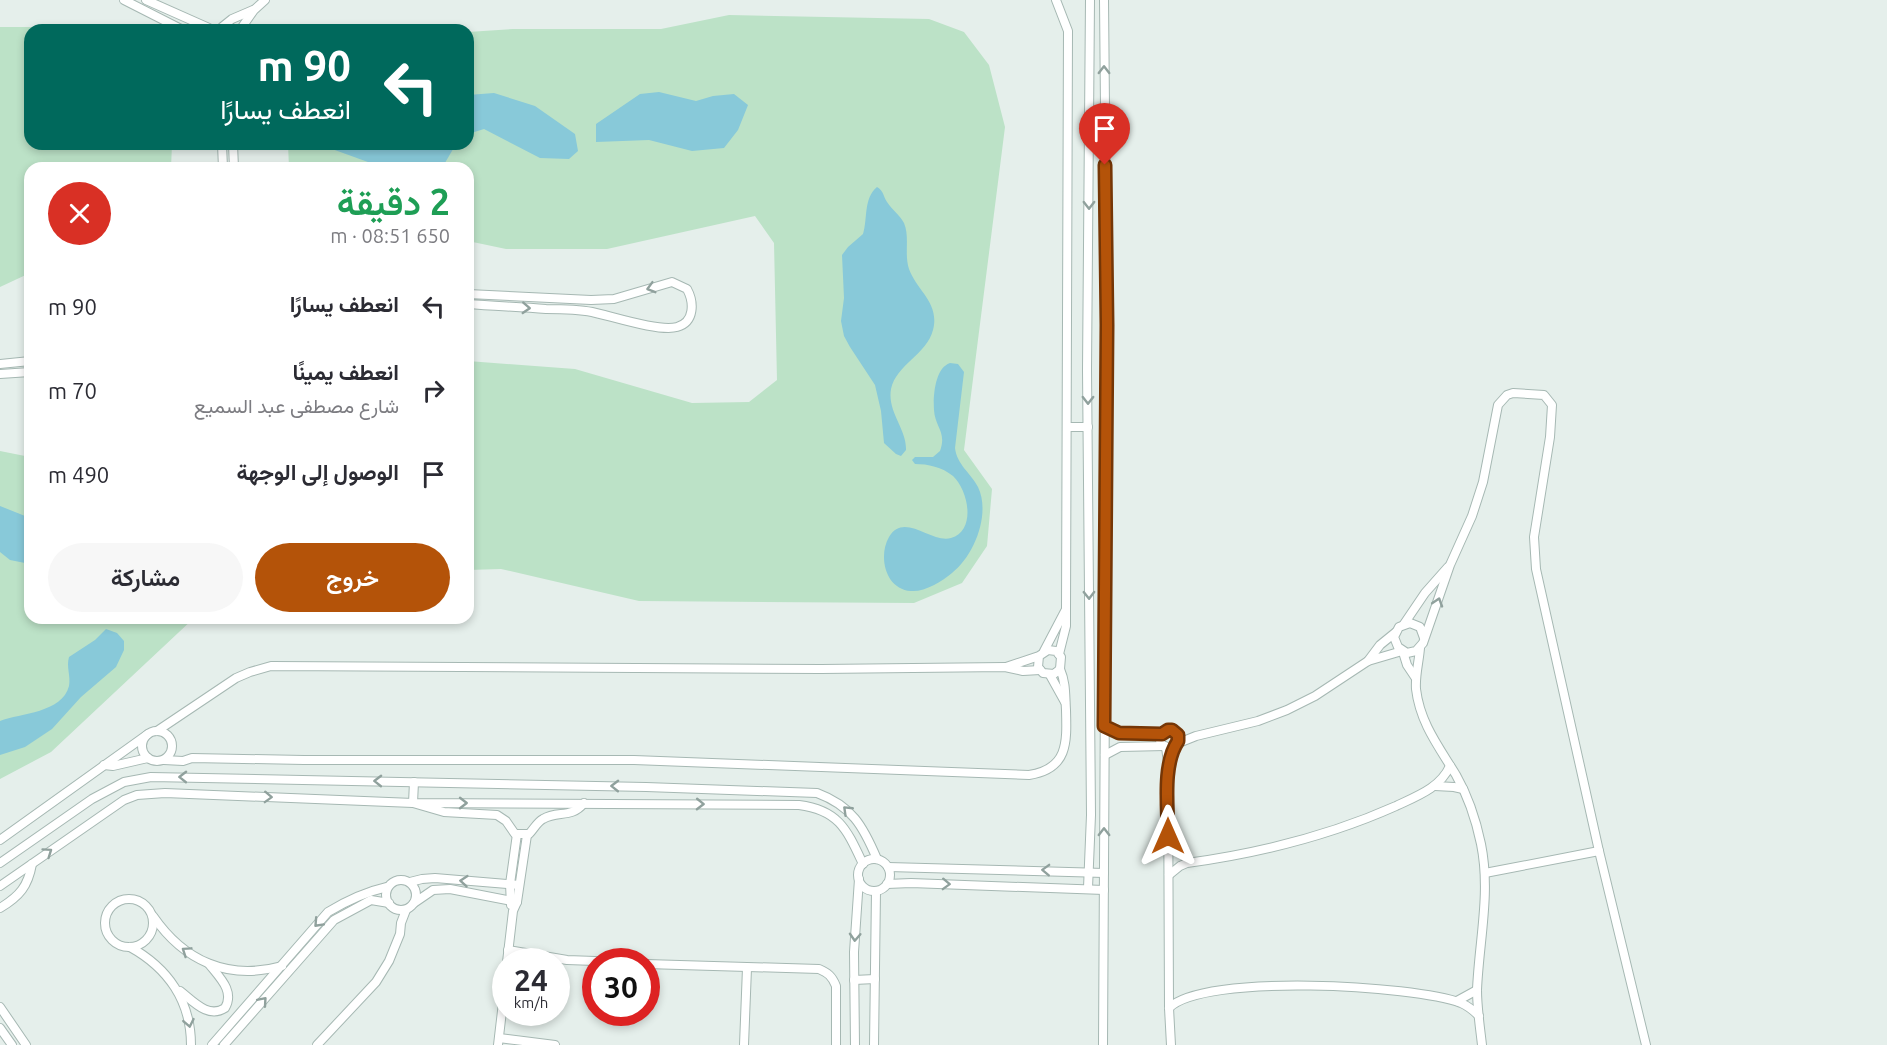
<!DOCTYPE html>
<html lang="ar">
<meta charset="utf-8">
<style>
body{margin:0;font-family:Ubuntu,Vazirmatn,sans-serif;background:#f7f7f7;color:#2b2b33;direction:rtl;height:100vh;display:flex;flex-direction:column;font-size:22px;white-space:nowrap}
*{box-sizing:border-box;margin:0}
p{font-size:20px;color:#7c7c81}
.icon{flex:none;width:33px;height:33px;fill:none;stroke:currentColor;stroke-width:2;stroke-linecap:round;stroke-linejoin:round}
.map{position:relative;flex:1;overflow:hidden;direction:ltr}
.drawer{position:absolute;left:24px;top:162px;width:450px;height:462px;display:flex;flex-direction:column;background:#fff;border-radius:18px;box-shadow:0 3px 9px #0003;direction:rtl}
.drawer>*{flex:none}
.guide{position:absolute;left:24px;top:24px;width:450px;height:126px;border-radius:18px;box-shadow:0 3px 9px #0003;direction:rtl;background:#00695c;color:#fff;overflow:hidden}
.speed{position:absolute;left:492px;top:948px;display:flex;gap:12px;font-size:30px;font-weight:700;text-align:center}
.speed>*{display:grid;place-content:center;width:78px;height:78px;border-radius:50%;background:#fff;box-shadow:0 3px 9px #0003;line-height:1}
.speed small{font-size:15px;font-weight:400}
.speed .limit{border:9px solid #d22;background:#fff;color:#111}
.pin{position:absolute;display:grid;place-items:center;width:51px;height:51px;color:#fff;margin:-62px -26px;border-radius:50% 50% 50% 0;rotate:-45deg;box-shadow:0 0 6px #0007}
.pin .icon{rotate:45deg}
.me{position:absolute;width:66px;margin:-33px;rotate:0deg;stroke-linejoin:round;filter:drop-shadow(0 0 4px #0008)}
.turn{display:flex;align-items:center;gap:21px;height:126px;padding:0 24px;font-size:27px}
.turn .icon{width:78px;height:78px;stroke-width:2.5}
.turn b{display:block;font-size:42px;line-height:51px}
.round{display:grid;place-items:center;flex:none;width:63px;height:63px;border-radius:32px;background:#f7f7f7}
.head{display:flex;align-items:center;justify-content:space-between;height:102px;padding:0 24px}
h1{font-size:36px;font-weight:600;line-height:45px;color:#1e9e55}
.action{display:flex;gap:12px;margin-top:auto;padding:12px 24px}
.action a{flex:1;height:69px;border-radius:36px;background:#b45309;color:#fff;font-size:24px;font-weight:600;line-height:69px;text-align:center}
.action a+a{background:#f7f7f7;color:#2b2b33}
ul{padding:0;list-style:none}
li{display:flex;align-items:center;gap:18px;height:84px;padding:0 24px}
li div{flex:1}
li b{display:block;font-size:22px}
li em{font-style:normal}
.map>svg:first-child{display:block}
.green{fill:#bce2c7}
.water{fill:#88c9d9}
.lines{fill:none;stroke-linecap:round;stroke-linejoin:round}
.minor-casing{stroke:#a6b8b3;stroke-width:10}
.minor{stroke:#fff;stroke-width:8}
.oneway{stroke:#90a19d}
.route-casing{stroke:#753606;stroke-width:15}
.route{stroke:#b45309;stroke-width:10}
</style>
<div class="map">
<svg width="1887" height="1045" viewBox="0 0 1887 1045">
<rect width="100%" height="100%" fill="#e5efeb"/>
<g class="green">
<path d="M729,15l200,4 35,13 25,33 16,62 -41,323 28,39 -5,57 -25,37 -48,20 -275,-2 -138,-32 -33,1v-209l107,8 117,34 57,-1 28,-22 -3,-137 -19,-27 -148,33h-101l-38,-8v-73h-179l-1,-24h180v-112l45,-3h148z"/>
<path d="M0,27h62l5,3h-37v114h142l-1,24h-141v105l-30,14z"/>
<path d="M0,451l30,6v161h164l-143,134 -51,27z"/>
</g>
<g class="water">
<path d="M659,92l37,9 17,-5 21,-2 14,11 -10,25 -14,18 -32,3 -43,-11 -53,2v-18l44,-30z"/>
<path d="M494,93l41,13 40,28 3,17 -9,8 -29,-1 -56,-29 -16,5v-39z"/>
<path d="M329,144h127l-14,24h-50l-13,-2 -47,-17z"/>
<path d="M877,187c7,4 6,9 10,15 5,8 13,13 17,21 6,14 0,31 5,46 8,22 31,34 24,61 -6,24 -37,35 -42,59 -4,23 16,40 15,61l-5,6 -5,-2 -12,-11 -3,-32 -6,-26 -25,-38 -6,-11 -3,-15 3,-23 -2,-43 6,-8 15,-13c5,-15 0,-35 14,-47z"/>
<path d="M950,363l8,1 6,8 -9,76c2,17 16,25 23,39 13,27 -4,69 -26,86 -11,9 -27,19 -41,18 -26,-2 -33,-35 -22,-54 15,-26 43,7 62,1 26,-8 17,-48 2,-62 -11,-9 -25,-12 -38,-12l-3,-4 3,-3h18l7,-6c7,-19 -5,-24 -6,-41 -1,-14 1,-42 16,-47z"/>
<path d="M0,506l30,12v46l-20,-4 -10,-8z"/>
<path d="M106,629l11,4 7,8v9l-8,17 -35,30 -29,32 -27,18 -25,8v-34c21,-8 62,-8 69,-35 2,-10 -3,-19 0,-29l26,-17z"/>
</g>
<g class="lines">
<g class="minor-casing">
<g id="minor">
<path d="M124,0l59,30"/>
<path d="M146,0l63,28"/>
<path d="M1056,0l12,31 -2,577v18l-7,28"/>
<path d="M222,27l10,-8 21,-9"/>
<path d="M240,30l14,-20 11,-10"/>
<path d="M222,144l1,24"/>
<path d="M233,144l1,24"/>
<path d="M468,294l123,6 23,-1 58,-17 15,7c7,13 8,33 -10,38 -18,5 -66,-11 -85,-15 -15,-3 -31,-3 -46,-3 -26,-2 -52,-3 -78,-5"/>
<path d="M0,364l30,-3"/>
<path d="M0,374l30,-2"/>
<path d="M1068,427h20"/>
<path d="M1404,624l21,-31 23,-26"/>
<path d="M1424,638l-4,-11 -10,-4 -11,4 -5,10 4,10 9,6 9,-2 7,-8 27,-78 22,-49 11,-34 15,-77 9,-10 6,-2 31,2 8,10 -2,32 -16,100 2,32 63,282 47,194"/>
<path d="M1420,648c-1,14 -5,27 -4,41 4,34 23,58 40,86 12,21 20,45 25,69 10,49 -2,97 -4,146 0,18 3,37 5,55"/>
<path d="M1044,651l21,-40"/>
<path d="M1403,652l4,13 8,12"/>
<path d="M1368,661l12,-16 16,-13"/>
<path d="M1006,667l33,-11 9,-6 8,1 5,6 -1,12 -6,5 -11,-1 -5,-6 1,-11"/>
<path d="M1050,675l15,27"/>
<path d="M1104,726l15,7 43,1"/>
<circle cx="1169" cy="739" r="9"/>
<circle cx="157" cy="746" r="15"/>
<path d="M157,731l79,-53 14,-6 21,-6 550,3 184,-2 18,4 17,-1"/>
<path d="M1176,744l20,-8 62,-15 29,-11 28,-14 53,-35 34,-10"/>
<path d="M1166,747l2,16 1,245 2,37"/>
<path d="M1105,755l15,-8 45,-1"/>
<path d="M164,760l19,1 9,-3 112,2h330l395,15c39,-6 38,-32 37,-65 -1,-15 0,-27 -6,-41"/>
<path d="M104,765l9,1 35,-8"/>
<path d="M414,782l-1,21 31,9 53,3 9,6 9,13h14c5,-5 8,-12 14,-15 15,-9 28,0 41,-16"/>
<path d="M1435,786l19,1 9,2"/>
<path d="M0,840l148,-106"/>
<circle cx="874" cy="875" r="16"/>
<path d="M0,863l92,-64 32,-17 27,-5 495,10 171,6c35,13 46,33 60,66"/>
<path d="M888,867l216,6"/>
<path d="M1485,873l114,-22"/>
<path d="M1169,875l11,-9 7,-3c73,-10 142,-27 209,-57 21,-10 44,-18 54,-40"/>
<circle cx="401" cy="895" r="15"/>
<path d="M410,882l12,-3 13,-1 84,7"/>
<path d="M887,884l24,-1 193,7"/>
<path d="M0,886l124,-86 13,-5 28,-2 248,10 386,2c40,5 48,25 64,59"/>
<path d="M1088,888l3,-73 -4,-445 3,-370"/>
<circle cx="129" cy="923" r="24"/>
<path d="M414,903l19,-13 17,-1 67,13"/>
<path d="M511,905l-1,-21 7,-50"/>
<path d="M0,908c20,-12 28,-22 32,-44"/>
<path d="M153,916c31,45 75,65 129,50"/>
<path d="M130,947c38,21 61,54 61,98"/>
<path d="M508,950l59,10 56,2"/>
<path d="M507,962l6,-51 4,-9 10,-67"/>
<path d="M646,964l173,5c9,4 13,7 17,17v59"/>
<path d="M854,980l21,-1"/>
<path d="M180,991c13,10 28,28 45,17 10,-17 -6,-31 -16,-44"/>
<path d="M1457,1001l20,-11"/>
<path d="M0,1007l26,38"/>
<path d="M1169,1008c34,-35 245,-23 292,-5 7,3 12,7 18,13"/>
<path d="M0,1028l12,17"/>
<path d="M499,1038l56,7"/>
<path d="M212,1045l116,-133c20,-12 37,-20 59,-25"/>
<path d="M224,1045l110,-125 37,-20 18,3"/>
<path d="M317,1045l59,-63 13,-21 11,-27 1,-11 5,-13"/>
<path d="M498,1045l8,-68"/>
<path d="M744,1045l3,-77"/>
<path d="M855,1045l-1,-93 5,-73"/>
<path d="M874,1045l2,-154"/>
<path d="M1103,1045l4,-720 -3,-325"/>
</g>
</g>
<use href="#minor" class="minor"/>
</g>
<defs><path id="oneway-chevron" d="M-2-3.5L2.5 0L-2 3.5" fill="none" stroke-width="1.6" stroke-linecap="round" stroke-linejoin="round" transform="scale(1.5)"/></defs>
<g class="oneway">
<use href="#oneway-chevron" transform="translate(1104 70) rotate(-90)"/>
<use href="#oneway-chevron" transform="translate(1089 205) rotate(90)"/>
<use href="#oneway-chevron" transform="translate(651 288) rotate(164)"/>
<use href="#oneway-chevron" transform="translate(526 308) rotate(3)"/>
<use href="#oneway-chevron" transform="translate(1088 400) rotate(90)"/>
<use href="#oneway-chevron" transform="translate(1089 595) rotate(89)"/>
<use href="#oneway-chevron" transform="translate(1438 602) rotate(-72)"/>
<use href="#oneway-chevron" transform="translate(183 777) rotate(-179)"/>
<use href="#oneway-chevron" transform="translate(378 781) rotate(-179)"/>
<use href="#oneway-chevron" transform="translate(615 786) rotate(-179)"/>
<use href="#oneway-chevron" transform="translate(268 797) rotate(2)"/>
<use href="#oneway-chevron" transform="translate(463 803)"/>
<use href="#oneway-chevron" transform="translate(700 804) rotate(1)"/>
<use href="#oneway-chevron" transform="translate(847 810) rotate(-136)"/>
<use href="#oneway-chevron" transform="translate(1104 832) rotate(-90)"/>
<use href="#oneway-chevron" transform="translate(48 852) rotate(-35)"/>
<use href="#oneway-chevron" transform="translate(1046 870) rotate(-178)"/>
<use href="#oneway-chevron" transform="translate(464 881) rotate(-175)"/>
<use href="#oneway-chevron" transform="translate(946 884) rotate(2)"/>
<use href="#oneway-chevron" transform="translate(318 923) rotate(133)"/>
<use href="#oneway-chevron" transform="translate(855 937) rotate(93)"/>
<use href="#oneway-chevron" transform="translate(186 951) rotate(-146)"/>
<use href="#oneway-chevron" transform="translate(263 1001) rotate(-49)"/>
<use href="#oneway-chevron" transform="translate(189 1023) rotate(79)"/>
</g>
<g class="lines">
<g class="route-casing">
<path id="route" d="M1105,165l2,160 -3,401 15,7 43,1 6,-4h4l6,5v6c-16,24 -10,66 -10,95"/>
</g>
<use href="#route" class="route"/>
</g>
</svg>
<div class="speed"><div>24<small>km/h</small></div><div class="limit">30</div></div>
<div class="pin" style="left:1105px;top:165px;background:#d93025"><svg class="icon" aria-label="arrive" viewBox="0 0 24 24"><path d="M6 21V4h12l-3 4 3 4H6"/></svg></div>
<svg class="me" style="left:1168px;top:836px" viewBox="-20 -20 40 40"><path d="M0-17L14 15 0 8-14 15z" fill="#b45309" stroke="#fff" stroke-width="4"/></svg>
<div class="guide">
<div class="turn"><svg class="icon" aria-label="left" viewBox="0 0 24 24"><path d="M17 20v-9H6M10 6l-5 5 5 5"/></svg><div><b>90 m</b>انعطف يسارًا</div></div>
</div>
<section class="drawer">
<div class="head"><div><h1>2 دقيقة</h1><p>650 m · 08:51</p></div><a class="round" style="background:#d93025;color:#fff"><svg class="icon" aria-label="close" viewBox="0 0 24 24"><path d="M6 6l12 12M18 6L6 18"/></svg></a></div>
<ul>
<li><svg class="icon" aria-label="left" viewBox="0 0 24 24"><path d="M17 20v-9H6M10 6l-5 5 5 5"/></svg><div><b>انعطف يسارًا</b></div><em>90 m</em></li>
<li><svg class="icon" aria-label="right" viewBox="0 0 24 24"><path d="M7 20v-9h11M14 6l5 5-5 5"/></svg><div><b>انعطف يمينًا</b><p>شارع مصطفى عبد السميع</p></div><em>70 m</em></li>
<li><svg class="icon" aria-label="arrive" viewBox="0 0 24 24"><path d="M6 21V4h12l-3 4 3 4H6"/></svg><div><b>الوصول إلى الوجهة</b></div><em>490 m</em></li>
</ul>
<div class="action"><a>خروج</a><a>مشاركة</a></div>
</section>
</div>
